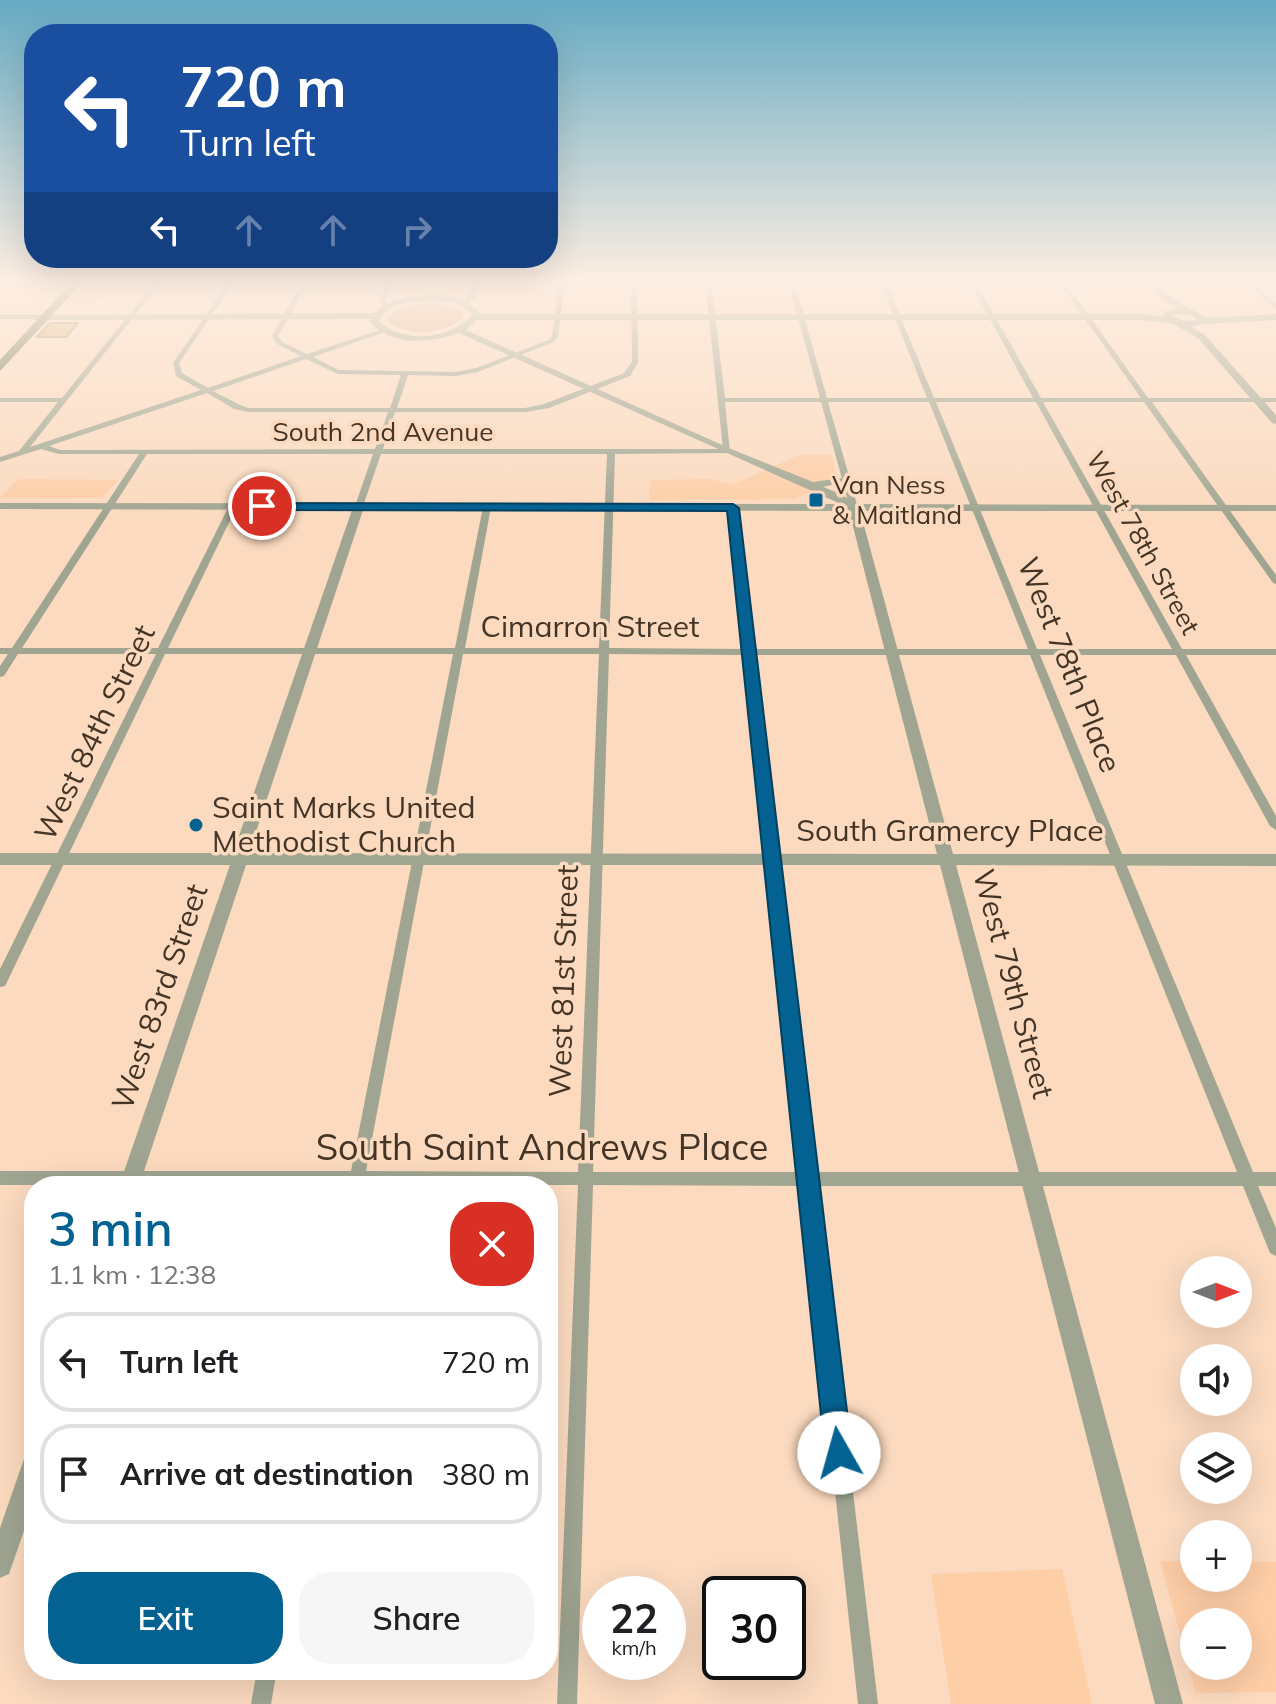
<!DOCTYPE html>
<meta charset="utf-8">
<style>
body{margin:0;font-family:Mulish,sans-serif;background:#f6f6f6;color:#202124;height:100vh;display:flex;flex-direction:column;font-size:30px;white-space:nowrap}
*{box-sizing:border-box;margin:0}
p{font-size:26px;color:#757577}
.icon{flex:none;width:44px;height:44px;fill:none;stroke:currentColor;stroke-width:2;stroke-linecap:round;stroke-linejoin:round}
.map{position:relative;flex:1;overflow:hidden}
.sheet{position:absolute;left:24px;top:1176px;width:534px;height:504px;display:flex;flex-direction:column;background:#fff;border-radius:32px;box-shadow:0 8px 32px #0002}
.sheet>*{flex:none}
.hud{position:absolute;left:24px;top:24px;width:534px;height:244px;border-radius:32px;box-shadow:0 8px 32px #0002;background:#1a4fa0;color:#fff;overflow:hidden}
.needle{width:52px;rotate:90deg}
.buttons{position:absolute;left:1180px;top:1256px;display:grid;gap:16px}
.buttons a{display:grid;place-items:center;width:72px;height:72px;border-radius:50%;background:#fff;box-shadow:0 8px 32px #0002;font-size:40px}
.speed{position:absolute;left:582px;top:1576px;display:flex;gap:16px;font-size:40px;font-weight:700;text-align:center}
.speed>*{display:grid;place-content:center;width:104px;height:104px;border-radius:50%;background:#fff;box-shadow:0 8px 32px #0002;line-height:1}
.speed small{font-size:20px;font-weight:400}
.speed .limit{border:4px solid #111;border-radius:12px;background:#fff;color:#111}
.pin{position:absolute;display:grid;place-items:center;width:68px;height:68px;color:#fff;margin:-34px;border:4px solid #fff;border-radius:50%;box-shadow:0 2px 8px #0007}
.me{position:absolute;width:88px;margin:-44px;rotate:353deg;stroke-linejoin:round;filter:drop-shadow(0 0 6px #0008)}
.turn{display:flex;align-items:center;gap:28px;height:168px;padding:0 24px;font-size:36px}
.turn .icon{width:104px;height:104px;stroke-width:2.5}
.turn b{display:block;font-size:56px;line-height:68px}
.lanes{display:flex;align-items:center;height:76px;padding:0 24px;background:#0003;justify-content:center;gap:40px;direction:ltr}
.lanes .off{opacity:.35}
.round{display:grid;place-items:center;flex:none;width:84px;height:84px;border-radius:32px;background:#f6f6f6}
.overview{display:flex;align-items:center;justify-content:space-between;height:136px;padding:0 24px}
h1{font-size:48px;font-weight:600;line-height:60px;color:#046292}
.action{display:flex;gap:16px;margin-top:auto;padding:16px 24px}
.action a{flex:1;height:92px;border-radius:32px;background:#046292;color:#fff;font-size:32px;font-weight:600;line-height:92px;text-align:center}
.action a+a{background:#f6f6f6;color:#202124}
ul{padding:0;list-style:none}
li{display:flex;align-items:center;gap:24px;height:100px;margin:0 16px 12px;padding:0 8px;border:4px solid #e0e0e0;border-radius:32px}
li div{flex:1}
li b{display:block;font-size:30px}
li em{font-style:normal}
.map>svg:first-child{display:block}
.built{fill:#fecea7;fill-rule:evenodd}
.green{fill:#e0b089}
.building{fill:#d7b57a;stroke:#a48b62;stroke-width:2}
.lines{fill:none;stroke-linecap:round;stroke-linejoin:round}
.minor{fill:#9fa591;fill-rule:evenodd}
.tertiary{fill:#9fa591;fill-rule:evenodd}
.primary{fill:#69734e;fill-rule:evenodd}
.route{fill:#046292;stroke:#03405f;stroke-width:2}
.poi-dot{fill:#046292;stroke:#fbdabf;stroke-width:3}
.labels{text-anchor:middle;stroke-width:7;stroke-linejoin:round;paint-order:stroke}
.far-street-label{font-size:26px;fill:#443426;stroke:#fbdabf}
.far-poi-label{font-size:26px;fill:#443426;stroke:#fbdabf;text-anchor:start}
.street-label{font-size:30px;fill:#443426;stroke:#fbdabf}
.poi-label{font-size:30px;fill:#443426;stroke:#fbdabf;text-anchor:start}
.near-street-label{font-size:36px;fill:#443426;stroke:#fbdabf}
</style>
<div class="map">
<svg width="1276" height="1704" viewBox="0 0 1276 1704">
<rect width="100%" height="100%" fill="#fbdabf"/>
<g class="built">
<path d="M87,281h28l-26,31 -30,-1z"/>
<path d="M708,281h83l9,36h-88z"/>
<path d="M799,455h33l5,25 -43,19 -145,1 1,-20 60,-1 24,5z"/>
<path d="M17,480l6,-1 95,1 -16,18h-102z"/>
<path d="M1160,1561l34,1v16h44v-16h38v130l-80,1zM1194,1622h44v44h-44z"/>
<path d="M1062,1569l30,135h-141l-20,-130z"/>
</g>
<path class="green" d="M431,302l29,6 4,9c-17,18 -58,20 -76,5l-1,-5 10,-9z"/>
<path class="building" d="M50,323h28l-12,14h-29z"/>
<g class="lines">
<g class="minor">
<path d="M156,281h6l-132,166 171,-57 -25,-14 -3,-13 56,-82h6l-56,82 3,10 26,15 93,-32 -24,-12 -5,-8 31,-55h6l-31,55 4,6 25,12 76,-25 2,1v2l-72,25 26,13 117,2 20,-4 73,-28 3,-4 7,-55h6l-7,56 -5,5 -75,30 -22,4 -48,-1 -11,33h128l19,-4 80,-31 8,-11 -1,-81h6l1,81 -8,14 -81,32 -24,4h-130l-12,37h340l-18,-168h6l14,117h95l-32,-117h6l33,117h100l-47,-117h6l48,117h99l-64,-117h6l66,117h100l-83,-117h6l84,117h128v4h-124l124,173v9l-3,-1 -129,-181h-101l139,247h94v6h-90l90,161v14l-6,-4 -94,-171h-136l213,517h23v14h-18l18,42v28l-6,-3 -27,-67h-426l61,518h-20l-56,-518 -209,-1 -16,519h-20l21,-519h-578v-14h351l102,-517h-288l-158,328 -2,4 -5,1v-18l156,-315h-138l-14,22 -4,1v-11l8,-12h-8v-6h12l127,-194h-80l-18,-5 -41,13v-5l19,-6 39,-49h-58v-4h62zM306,359l32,15 63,1 -11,33h-142l-8,-3 -27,-14zM207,393l27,16 14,3h140l-13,37 -315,1 -11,-4zM725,402h96l29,106 4,3 4,-3 -30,-106h101l99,247h-274l-17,-141 -4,-3 -4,3 15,141 -135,-1 6,-194 115,-1zM936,402h100l136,247h-135zM147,454h226l-18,52 4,3 4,-3 18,-52h226l-8,194h-134l26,-141 -4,-3 -4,3 -28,141h-287l69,-142 -4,-3 -4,3 -71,142h-136zM463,654h136l-21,518 -212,-1zM609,654l136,1 55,517h-207zM755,655h275l207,517h-421z"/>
<path d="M387,281h6l-7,19 2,7 -3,2 -3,-2 -2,-7z"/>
<path d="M474,281h6l-5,16 -7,8h-4z"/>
<path d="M1245,281h7l24,23v6z"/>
<path d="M0,315h35l3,2 -3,2h-35z"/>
<path d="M257,1670h20l-6,34h-20z"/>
</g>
<g class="tertiary">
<path d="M1148,281h8l14,16 37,21 69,-4v6l-72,4 -13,3 14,8 71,80v9l-4,-1 -73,-84 -25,-15 -30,-4h-667l-11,10 265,119 82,33 35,-5v4l-25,6 18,7 15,10 420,1v6h-416l93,343h323v12l-320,-1 227,839h-28l-215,-839h-694l-107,321h-20l111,-321h-230v-12h233l119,-343 -352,-1v-6l841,1 -382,-171c-30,10 -66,14 -89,-11l1,-3 -336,1 -3,-1v-4l342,-2c16,-18 65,-23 87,-14 6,3 12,8 17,11l1,4h665l20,3 -1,-5 15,-3 -14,-8zM426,301l30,2 15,10v3c-23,24 -68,28 -92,5 8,-18 29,-19 47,-20zM1176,314l16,1 6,5 -14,1 -12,-6zM363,510l486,1 88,343 -688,-1z"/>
<path d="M34,1453v49l-25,72 -9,4v-50l25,-72z"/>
</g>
<path class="primary" d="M73,281h11l-84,90v-11z"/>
</g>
<linearGradient id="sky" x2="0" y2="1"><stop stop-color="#66aac3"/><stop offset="0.54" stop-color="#fdeee2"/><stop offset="1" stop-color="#fdeee2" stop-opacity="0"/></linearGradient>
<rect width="1276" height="520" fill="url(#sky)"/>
<path class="route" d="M257,503l476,1 6,4 113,945 -4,9 -9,4 -10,-4 -4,-9 -98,-942 -465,-1 -5,-1z"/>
<g class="poi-dot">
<rect x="808" y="492" width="16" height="16" rx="4"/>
<circle cx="196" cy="825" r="8"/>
</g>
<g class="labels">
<g class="far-street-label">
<text x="383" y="441">South 2nd Avenue</text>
<text transform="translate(1143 543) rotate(61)" y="9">West 78th Street</text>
</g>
<g class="far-poi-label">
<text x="832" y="494">Van Ness<tspan x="832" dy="30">&amp; Maitland</tspan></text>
</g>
<g class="street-label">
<text x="590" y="637">Cimarron Street</text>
<text transform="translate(1069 665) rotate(68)" y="10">West 78th Place</text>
<text transform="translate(95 733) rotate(-64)" y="10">West 84th Street</text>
<text x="950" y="841">South Gramercy Place</text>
<text transform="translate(564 981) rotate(-88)" y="10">West 81st Street</text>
<text transform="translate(1013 984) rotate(75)" y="10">West 79th Street</text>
<text transform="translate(160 997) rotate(-71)" y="10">West 83rd Street</text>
</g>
<g class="poi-label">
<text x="212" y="818">Saint Marks United<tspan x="212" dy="34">Methodist Church</tspan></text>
</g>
<g class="near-street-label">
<text x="542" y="1160">South Saint Andrews Place</text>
</g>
</g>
</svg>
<div class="buttons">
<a><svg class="needle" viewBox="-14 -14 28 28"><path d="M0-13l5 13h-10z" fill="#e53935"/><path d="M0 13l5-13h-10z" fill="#757577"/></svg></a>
<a><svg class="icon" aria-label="sound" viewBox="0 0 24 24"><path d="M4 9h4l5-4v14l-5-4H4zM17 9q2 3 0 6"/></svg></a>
<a><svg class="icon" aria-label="layers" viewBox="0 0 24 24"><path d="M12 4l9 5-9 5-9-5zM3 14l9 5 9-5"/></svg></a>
<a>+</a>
<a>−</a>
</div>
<div class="speed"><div>22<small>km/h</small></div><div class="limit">30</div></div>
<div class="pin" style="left:262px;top:506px;background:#d93025"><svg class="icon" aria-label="arrive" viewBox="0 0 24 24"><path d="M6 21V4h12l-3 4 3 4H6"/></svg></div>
<svg class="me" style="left:839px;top:1453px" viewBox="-20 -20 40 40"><circle r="19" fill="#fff"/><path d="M0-13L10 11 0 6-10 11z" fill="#046292"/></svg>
<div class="hud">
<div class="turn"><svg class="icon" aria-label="left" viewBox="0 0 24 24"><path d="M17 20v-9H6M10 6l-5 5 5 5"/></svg><div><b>720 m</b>Turn left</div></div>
<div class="lanes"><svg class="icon" aria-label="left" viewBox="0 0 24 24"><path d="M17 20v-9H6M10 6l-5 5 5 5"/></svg><svg class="icon off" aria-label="ahead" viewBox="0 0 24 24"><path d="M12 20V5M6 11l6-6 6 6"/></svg><svg class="icon off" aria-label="ahead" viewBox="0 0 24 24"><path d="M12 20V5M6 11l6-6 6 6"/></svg><svg class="icon off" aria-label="right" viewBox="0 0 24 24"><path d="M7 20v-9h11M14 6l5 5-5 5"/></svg></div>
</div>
<section class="sheet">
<div class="overview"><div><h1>3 min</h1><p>1.1 km · 12:38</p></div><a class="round" style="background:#d93025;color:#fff"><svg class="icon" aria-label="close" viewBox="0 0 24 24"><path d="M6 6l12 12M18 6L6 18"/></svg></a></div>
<ul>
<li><svg class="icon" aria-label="left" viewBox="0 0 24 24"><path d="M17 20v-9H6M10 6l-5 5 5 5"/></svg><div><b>Turn left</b></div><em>720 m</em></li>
<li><svg class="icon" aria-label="arrive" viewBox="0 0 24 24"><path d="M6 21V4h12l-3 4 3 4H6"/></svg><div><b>Arrive at destination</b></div><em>380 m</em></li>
</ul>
<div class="action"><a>Exit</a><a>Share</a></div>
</section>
</div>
